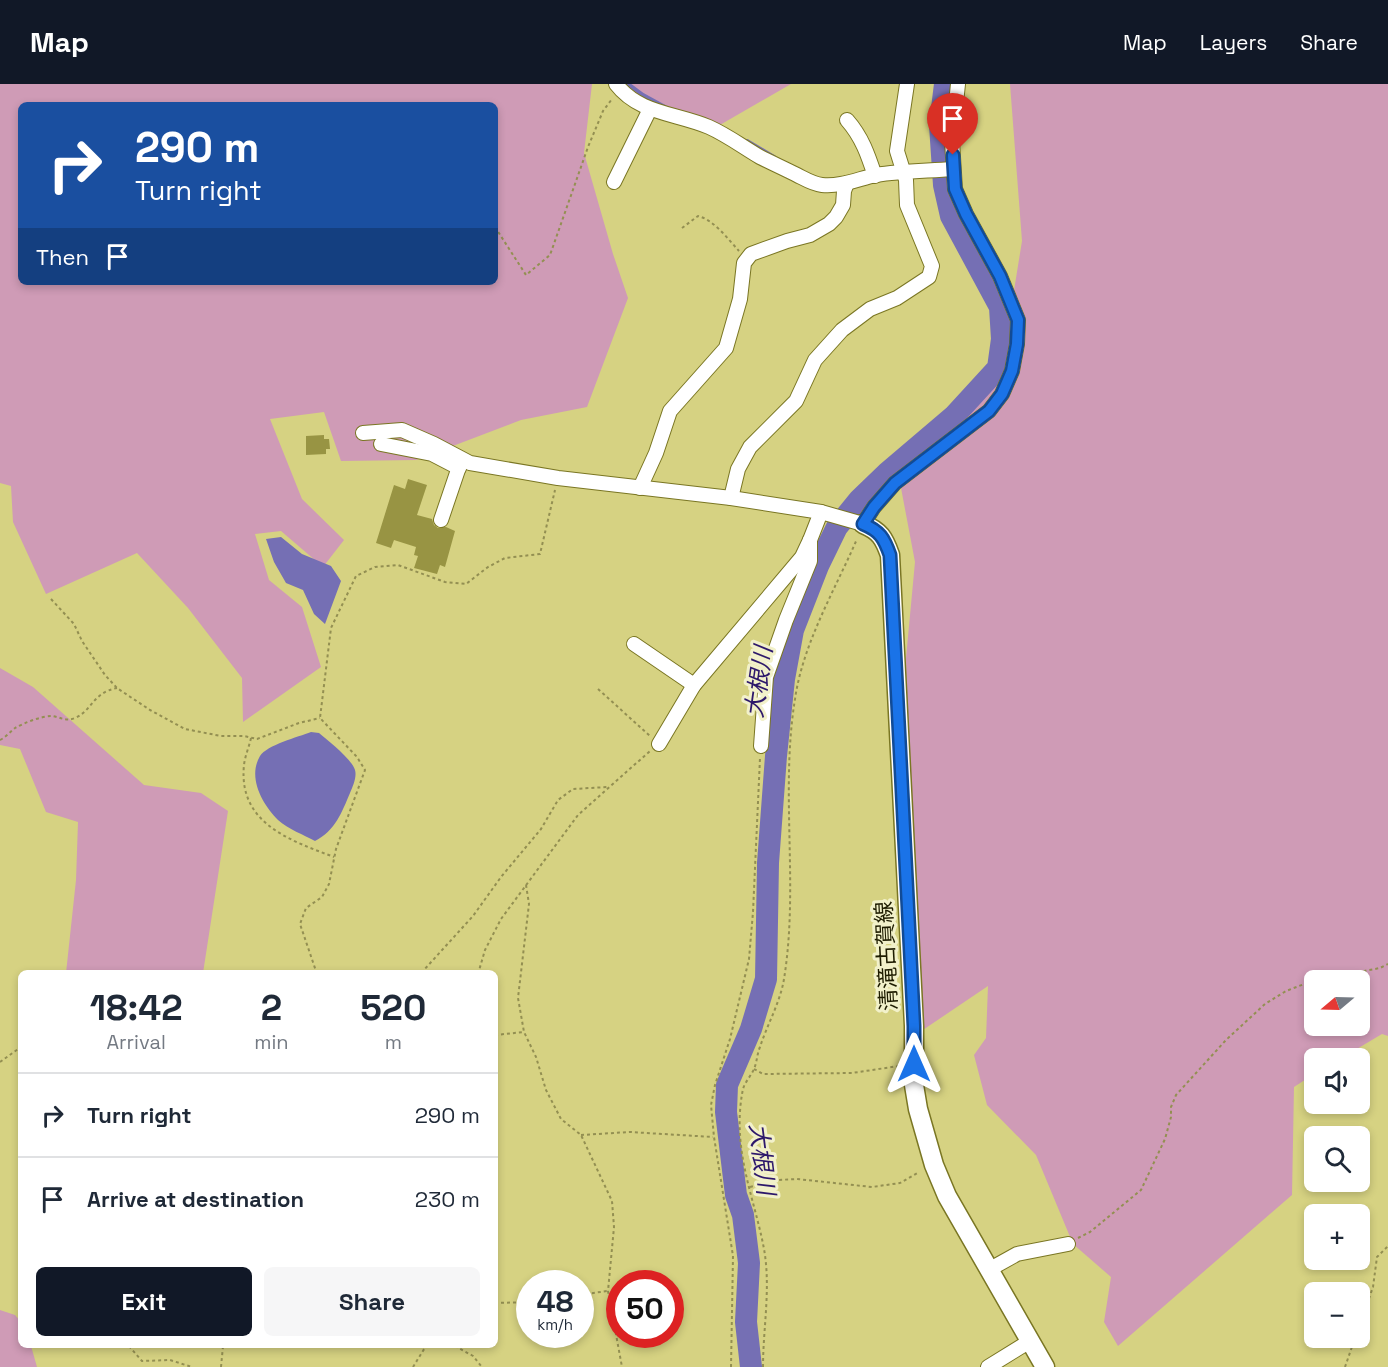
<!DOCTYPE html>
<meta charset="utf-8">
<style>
body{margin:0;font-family:"Space Grotesk","Noto Sans JP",sans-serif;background:#f6f6f7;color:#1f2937;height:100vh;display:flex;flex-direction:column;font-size:22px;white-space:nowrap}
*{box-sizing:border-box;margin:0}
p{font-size:20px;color:#747a83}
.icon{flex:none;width:33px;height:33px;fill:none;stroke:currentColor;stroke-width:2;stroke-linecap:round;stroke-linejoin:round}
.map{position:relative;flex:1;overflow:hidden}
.sheet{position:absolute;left:18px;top:886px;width:480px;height:378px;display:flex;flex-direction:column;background:#fff;border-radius:9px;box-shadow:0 3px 9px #0003}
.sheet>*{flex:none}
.guide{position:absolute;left:18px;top:18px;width:480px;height:183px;border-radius:9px;box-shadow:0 3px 9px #0003;background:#1a4fa0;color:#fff;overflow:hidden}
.needle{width:39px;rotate:251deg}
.controls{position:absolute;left:1304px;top:886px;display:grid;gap:12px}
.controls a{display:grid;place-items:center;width:66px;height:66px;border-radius:9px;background:#fff;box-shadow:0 3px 9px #0003;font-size:30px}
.speed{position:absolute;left:516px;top:1186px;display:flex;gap:12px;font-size:30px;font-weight:700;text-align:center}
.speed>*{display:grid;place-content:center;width:78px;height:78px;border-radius:50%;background:#fff;box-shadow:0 3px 9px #0003;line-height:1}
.speed small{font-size:15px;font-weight:400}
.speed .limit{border:9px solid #d22;background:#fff;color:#111}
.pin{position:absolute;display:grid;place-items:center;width:51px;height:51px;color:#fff;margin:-62px -26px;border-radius:50% 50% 50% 0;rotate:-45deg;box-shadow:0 0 6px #0007}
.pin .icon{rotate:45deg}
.me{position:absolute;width:66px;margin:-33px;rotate:0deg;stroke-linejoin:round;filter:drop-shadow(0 0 4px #0008)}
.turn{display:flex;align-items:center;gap:21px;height:126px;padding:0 18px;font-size:27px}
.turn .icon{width:78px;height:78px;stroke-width:2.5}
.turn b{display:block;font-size:42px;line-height:51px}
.then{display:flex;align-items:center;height:57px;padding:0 18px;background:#0003;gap:12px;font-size:22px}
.eta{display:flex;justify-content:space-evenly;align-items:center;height:102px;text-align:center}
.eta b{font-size:36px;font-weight:700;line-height:42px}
.action{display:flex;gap:12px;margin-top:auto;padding:12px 18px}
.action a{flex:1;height:69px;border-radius:9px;background:#111827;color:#fff;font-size:24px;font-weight:700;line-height:69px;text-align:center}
.action a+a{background:#f6f6f7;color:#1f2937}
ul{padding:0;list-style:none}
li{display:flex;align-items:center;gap:18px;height:84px;padding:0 18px;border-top:2px solid #e0e1e3}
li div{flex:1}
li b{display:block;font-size:22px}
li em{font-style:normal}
header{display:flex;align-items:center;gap:36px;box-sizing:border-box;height:84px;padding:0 30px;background:#111827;color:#fff}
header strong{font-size:28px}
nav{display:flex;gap:33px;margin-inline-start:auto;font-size:21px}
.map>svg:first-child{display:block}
.green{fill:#cf9bb6;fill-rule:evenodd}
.water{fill:#756fb4}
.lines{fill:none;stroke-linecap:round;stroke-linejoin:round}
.stream{stroke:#756fb4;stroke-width:4}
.river{stroke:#756fb4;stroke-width:22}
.building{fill:#989443}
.minor-casing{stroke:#7a7623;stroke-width:16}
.major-casing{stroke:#7a7623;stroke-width:21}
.path{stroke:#938f52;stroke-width:2;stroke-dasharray:3 3;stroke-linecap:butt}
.minor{stroke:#fff;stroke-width:14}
.major{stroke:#fff;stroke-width:18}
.route-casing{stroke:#114b97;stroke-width:15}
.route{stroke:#1a73e8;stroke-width:10}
.labels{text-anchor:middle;stroke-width:6;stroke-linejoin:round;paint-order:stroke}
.street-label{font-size:22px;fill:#1e1c00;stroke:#f2f1ca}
.water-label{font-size:24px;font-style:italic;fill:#2d186b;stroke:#f2f1ca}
</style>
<header>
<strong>Map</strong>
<nav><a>Map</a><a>Layers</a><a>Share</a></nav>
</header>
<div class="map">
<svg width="1388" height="1283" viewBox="0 0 1388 1283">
<rect width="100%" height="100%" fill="#d6d282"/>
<g class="green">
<path d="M0,0h592l-8,69 29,101 15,44 -41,109 -66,13 -105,40 -75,1 -17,-49 -54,7 32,80 42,41 -21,27 -42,-36 -26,3 14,46 33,27 19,60 -78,55 -1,-44 -54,-70 -51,-55 -91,41 -33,-72 -2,-36 -11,-3zM21,21h474v177h-474z"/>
<path d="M614,0h177l-85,49z"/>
<path d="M1010,0h378v952l-6,-2 -42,25h-26v15l-20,13 -2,108 -174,151 -14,-24 7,-45 -38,-33 -37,-89 -49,-50 -13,-50 12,-17 2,-52 -77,52 -5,-380 9,-96 -17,-90 101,-89 23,-142zM1314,897h45v45h-45z"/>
<path d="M0,584l33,19 111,98 57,8 27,18 -25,162h-137l10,-93 2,-58 -32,-10 -26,-63 -20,-4z"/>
<path d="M0,1226l15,5 6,7v24h10l6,21h-37z"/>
</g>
<g class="water">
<path d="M281,453l21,17 29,12 10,15 -16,43 -11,-10 -11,-24 -17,-7 -12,-21 -8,-23z"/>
<path d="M311,648l8,1c9,8 32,25 36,37 2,7 -2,16 -5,23 -8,19 -15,38 -35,48 -11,-6 -27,-12 -37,-21 -15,-15 -31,-42 -18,-64 7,-11 38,-19 51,-24z"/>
</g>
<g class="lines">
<g class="stream">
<path d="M628,0l15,11 22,12"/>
<path d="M747,57l27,16"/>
</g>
<path class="river" d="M751,1283l-5,-45 3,-59 -6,-48 -7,-20 -10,-83 1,-27 24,-56 15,-50 2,-116 8,-107 8,-77 9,-49 25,-64 19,-39 22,-27 28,-27 67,-57 44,-48 4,-29 -2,-32 -49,-91 -7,-31 -4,-60 5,-41"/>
</g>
<g class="building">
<path d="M324,351v4h5l1,10h-4v5l-20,1v-19z"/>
<path d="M408,395l19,6 -10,30 15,4 2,6 4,3 8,-1 9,4 -10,36 -5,-2 -3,9 -23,-6 4,-12 -4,-1 2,-8 -22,-7 -3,8 -15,-5 18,-58 11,4z"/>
</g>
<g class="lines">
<g class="minor-casing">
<g id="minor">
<path d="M616,0c23,30 60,29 93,43 18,8 34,20 51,30 12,6 25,12 37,18 8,4 16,9 25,10 18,2 36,-6 54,-10 25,-4 51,-4 77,-6"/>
<path d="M847,36c15,17 21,35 28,56"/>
<path d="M614,98l36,-73"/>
<path d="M363,349l39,-3 32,14 36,19 88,15 173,20 90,14 42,12 11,-17 21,-24 94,-72 13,-17 10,-23 5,-27 1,-24 -18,-44 -34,-62 -11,-25 -3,-48 6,-57"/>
<path d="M381,360l51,10 27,14"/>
<path d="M640,404l16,-35 14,-42 56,-63 14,-49 4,-36 7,-9 36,-13 23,-6 19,-11 7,-7 7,-12 1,-14 3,-8"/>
<path d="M731,414l7,-29 12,-22 46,-46 19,-41 27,-30 28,-21 27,-11 32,-21 3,-11 -25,-61 -1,-25 -9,-29 10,-67"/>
<path d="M441,436l20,-59"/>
<path d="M634,560l60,41"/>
<path d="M659,660l35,-59 108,-128 8,-17"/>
<path d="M761,662l5,-69 20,-57 24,-59v-21l11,-28"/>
<path d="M990,1185l27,-15 51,-10"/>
<path d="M988,1283l42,-26"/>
</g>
</g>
<g class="major-casing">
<path id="major" d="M863,440c17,7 21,14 27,31l24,471v59l4,24 16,56 13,31 98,171"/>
</g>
<g class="path">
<path d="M495,143l31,48 24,-20 38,-108 15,-36 9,-12"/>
<path d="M682,144l16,-12c16,4 30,23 41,35"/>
<path d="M51,515l23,25 8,17 23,34 12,13 33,22 35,19 36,7h23l13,3 42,-16 21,-5"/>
<path d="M598,605l52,47"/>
<path d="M251,654c-2,9 -6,18 -7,27 -6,58 45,75 90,92"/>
<path d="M0,656c6,-3 10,-8 15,-12 9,-5 26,-12 37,-12 8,1 14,6 23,2 18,-8 17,-25 42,-30"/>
<path d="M526,801l3,19 -11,94 6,34 12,25 10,33 15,29 20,16 31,66 2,26 -6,64 14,76"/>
<path d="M317,890l-17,-50 6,-16 16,-11 7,-13 7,-35 29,-79 -8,-13 -37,-39 11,-90 25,-52 19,-9 23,-2 47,17 21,2 22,-17 17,-9 35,-4 15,-64"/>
<path d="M415,890l8,-3 50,-55 28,-39 40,-48 17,-29 15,-11 35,-2"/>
<path d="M478,890l7,-24 16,-31 77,-104 72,-64"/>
<path d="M495,951l29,-3"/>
<path d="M0,978l21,-15"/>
<path d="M754,985l9,5 89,-1 47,-7"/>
<path d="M581,1051l49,-3 83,5"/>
<path d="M750,1103l28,-7 19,-1 75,8 28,-4 19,-11"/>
<path d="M1078,1154l12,-6 51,-42 24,-51 6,-22v-10l5,-12 50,-55 39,-36 21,-13 26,-10 68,-13 8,-4"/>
<path d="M580,1211l27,-4"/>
<path d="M495,1219l35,-1"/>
<path d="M1359,1243l14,-40 4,-30 11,-11"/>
<path d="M129,1262l13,15 28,-1 22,7"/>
<path d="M455,1262l18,10 9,11"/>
<path d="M221,1283l2,-21"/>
<path d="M413,1283l13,-21"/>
<path d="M731,1283l2,-111 -19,-119 -3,-32 4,-20 15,-46 19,-80 4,-47 7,-154"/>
<path d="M763,1283c0,-39 8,-79 1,-118 -7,-38 -22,-76 -24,-115 -1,-14 0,-31 3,-45 2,-7 8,-13 11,-20 3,-7 3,-15 6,-22 7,-22 20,-44 24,-68 15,-93 -4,-187 11,-280 8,-56 40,-109 62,-160"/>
<path d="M1345,1283l10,-29"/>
</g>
<use href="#minor" class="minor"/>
<use href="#major" class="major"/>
</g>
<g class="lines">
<g class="route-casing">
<path id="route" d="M914,980v-38l-24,-471c-6,-17 -10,-24 -27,-31l11,-17 21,-24 94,-72 13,-17 10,-23 5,-27 1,-24 -18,-44 -34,-62 -11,-25 -2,-34"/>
</g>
<use href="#route" class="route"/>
</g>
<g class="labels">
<g class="street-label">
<text transform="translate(886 872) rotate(-93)" y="8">清滝古賀線</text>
</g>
<g class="water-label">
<text transform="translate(759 598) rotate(-82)" y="8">大根川</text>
<text transform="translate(762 1075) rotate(83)" y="8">大根川</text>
</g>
</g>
</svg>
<div class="controls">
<a><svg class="needle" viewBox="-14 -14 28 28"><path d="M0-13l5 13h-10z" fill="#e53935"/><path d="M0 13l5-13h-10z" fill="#747a83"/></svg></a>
<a><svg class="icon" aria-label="sound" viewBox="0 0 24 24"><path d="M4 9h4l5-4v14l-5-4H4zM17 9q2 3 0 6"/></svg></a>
<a><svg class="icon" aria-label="search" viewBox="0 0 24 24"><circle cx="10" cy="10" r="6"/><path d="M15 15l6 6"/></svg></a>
<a>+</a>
<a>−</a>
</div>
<div class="speed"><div>48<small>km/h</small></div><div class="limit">50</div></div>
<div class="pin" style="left:953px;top:71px;background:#d93025"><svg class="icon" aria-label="arrive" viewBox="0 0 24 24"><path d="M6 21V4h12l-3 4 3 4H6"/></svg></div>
<svg class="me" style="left:914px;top:980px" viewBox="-20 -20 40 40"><path d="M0-17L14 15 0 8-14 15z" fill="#1a73e8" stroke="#fff" stroke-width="4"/></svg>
<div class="guide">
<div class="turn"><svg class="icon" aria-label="right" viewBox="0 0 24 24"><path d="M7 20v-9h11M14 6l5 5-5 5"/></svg><div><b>290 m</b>Turn right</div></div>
<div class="then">Then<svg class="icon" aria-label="arrive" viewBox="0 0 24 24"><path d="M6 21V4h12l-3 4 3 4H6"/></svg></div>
</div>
<section class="sheet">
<div class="eta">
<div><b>18:42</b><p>Arrival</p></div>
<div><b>2</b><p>min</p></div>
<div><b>520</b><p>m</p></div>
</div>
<ul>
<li><svg class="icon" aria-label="right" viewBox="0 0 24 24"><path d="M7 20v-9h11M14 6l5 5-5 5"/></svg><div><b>Turn right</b></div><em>290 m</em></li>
<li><svg class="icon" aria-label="arrive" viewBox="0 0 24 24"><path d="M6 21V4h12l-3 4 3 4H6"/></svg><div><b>Arrive at destination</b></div><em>230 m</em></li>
</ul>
<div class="action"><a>Exit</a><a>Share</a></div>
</section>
</div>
